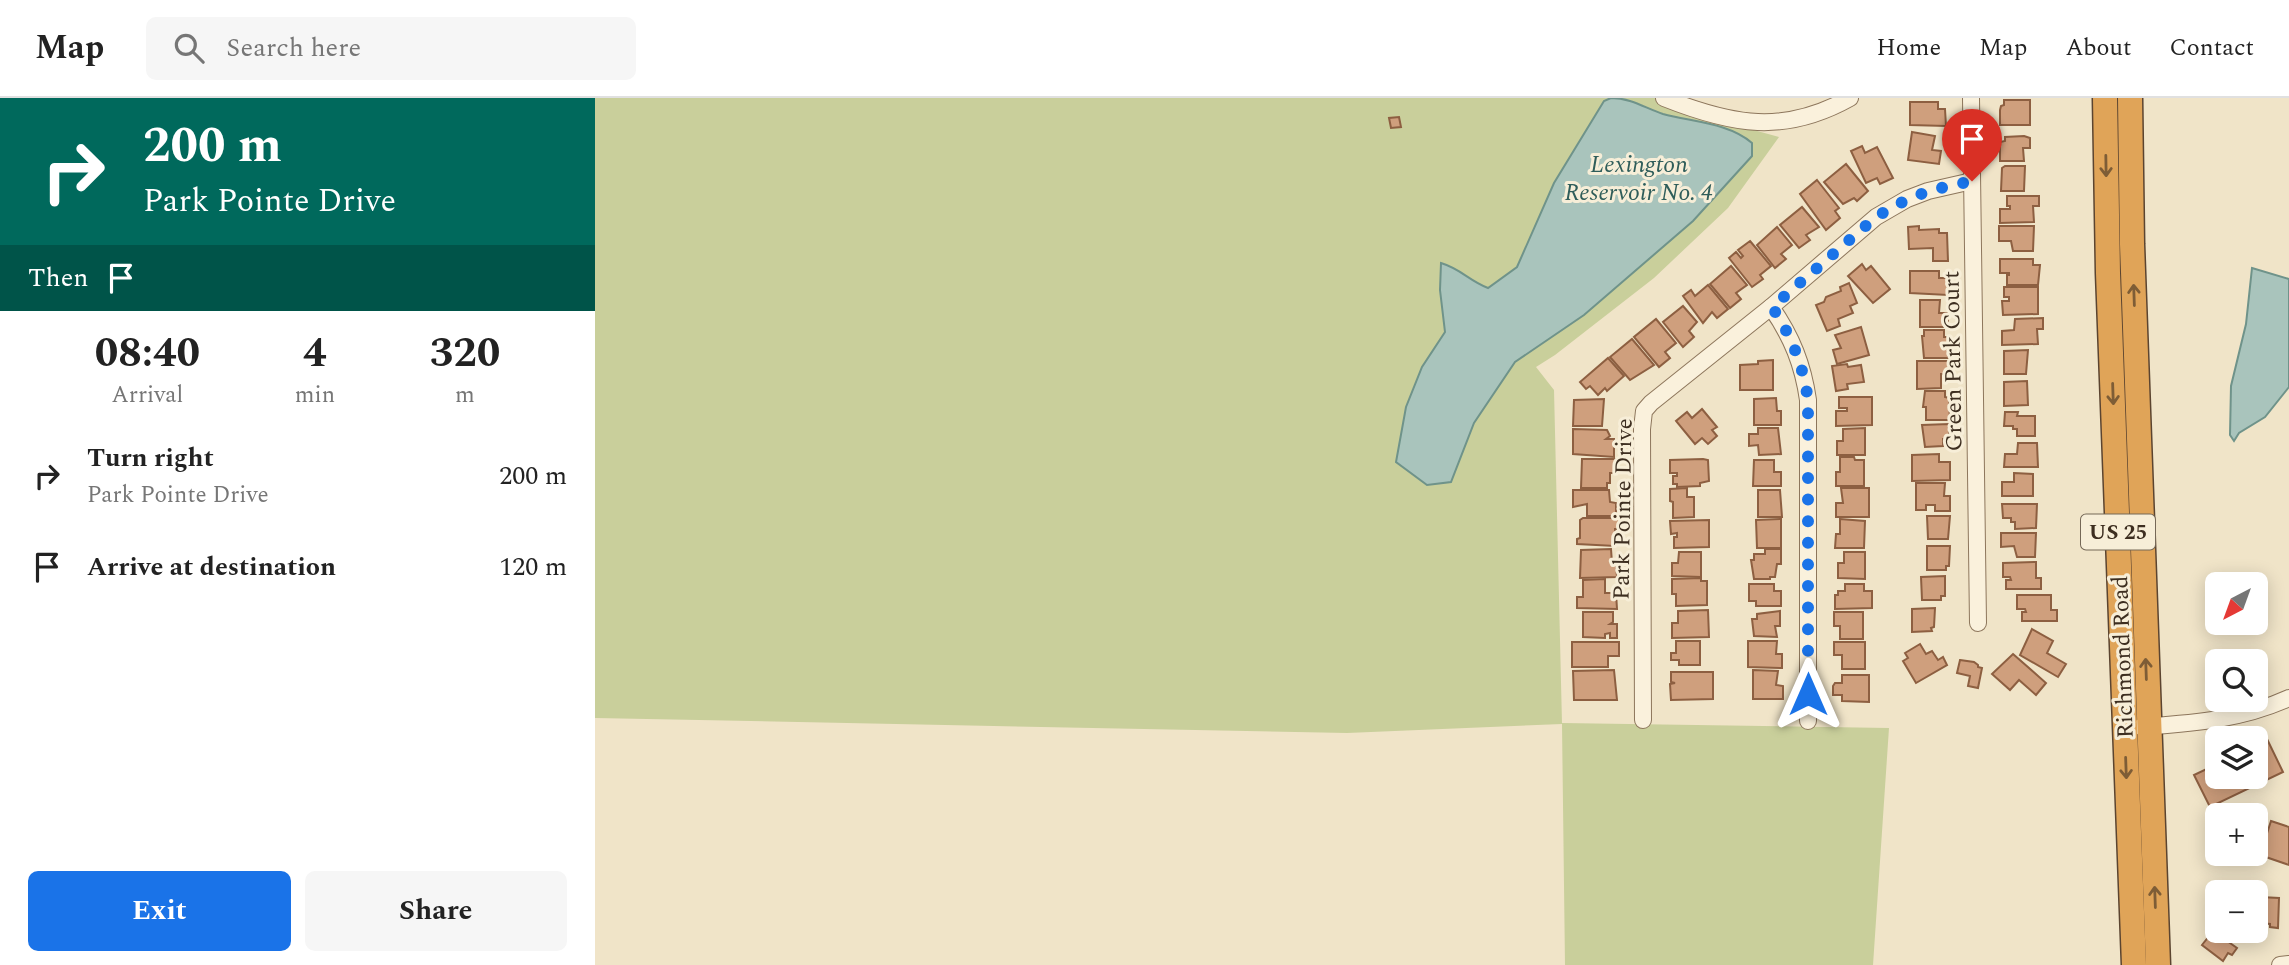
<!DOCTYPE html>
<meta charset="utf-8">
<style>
body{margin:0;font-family:Spectral,serif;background:#f6f6f6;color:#222;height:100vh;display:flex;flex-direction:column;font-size:26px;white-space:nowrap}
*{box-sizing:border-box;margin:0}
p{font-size:23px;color:#767676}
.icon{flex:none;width:38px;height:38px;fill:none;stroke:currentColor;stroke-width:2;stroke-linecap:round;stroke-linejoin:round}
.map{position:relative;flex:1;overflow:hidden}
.details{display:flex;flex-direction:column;background:#fff;width:595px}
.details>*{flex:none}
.top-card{background:#00695c;color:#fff;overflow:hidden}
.needle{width:46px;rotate:221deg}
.fabs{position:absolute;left:1610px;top:474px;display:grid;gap:14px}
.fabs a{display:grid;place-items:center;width:63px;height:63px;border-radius:10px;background:#fff;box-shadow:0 4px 18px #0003;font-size:35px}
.pin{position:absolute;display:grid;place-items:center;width:60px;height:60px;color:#fff;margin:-72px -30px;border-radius:50% 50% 50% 0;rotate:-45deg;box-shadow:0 0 7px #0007}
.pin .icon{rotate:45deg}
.me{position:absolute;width:77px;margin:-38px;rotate:0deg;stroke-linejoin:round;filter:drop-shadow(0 0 5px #0008)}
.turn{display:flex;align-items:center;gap:24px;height:147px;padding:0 28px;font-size:32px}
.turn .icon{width:91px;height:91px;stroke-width:2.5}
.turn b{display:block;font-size:49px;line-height:60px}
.then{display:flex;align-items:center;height:66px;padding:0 28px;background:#0003;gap:14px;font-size:26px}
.eta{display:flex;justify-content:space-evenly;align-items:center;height:119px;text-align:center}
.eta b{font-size:42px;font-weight:700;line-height:49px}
.primary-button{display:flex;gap:14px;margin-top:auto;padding:14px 28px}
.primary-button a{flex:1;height:80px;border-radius:10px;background:#1a73e8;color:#fff;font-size:28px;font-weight:700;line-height:80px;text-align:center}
.primary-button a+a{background:#f6f6f6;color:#222}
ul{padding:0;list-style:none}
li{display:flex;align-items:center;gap:21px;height:91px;padding:0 28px}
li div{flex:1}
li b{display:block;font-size:26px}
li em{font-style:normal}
header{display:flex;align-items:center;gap:42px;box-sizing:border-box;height:98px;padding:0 35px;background:#fff;border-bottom:2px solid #e0e0e0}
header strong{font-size:33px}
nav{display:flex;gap:38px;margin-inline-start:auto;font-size:24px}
.search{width:490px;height:63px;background:#f6f6f6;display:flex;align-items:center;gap:18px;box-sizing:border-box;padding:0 24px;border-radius:10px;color:#767676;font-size:26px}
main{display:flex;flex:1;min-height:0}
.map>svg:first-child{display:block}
.green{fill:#c9cf9b}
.water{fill:#a9c4bc;stroke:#6f938a;stroke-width:2}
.building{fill:#cf9f7d;stroke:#8d5f41;stroke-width:2}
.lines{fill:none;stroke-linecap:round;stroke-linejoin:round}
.minor-casing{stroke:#8d765c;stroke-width:18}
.highway-casing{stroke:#5b4430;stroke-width:27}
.minor{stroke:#faf1dc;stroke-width:16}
.highway{stroke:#e0a458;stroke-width:24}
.oneway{stroke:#7e5d36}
.route{stroke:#1a73e8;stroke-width:12;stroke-dasharray:0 21.6}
.labels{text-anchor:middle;stroke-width:6;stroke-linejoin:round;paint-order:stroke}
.shield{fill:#f7eed8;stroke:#756857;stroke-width:2}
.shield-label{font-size:21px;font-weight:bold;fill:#3d2e20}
.street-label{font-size:23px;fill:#3d2e20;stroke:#f7eed8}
.water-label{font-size:24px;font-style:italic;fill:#2f5d5a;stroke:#f7eed8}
</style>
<header>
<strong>Map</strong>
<div class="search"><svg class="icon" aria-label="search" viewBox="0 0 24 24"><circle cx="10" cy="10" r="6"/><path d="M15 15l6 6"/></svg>Search here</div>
<nav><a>Home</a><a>Map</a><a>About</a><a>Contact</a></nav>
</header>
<main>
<section class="details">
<div class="top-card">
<div class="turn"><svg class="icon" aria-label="right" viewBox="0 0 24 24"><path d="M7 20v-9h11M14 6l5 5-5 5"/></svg><div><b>200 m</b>Park Pointe Drive</div></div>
<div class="then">Then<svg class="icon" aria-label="arrive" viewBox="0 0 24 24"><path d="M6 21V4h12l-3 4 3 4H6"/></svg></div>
</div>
<div class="eta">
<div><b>08:40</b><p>Arrival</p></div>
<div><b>4</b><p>min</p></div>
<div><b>320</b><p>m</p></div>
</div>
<ul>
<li><svg class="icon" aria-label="right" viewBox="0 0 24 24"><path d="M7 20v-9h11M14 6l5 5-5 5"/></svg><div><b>Turn right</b><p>Park Pointe Drive</p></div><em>200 m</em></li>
<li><svg class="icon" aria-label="arrive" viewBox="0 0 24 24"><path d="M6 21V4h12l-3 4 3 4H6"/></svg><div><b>Arrive at destination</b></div><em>120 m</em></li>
</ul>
<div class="primary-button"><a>Exit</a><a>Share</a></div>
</section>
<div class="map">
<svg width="1694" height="867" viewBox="0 0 1694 867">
<rect width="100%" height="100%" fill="#f0e4c8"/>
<path class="green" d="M0,0h1063l63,23 58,16 -51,71 -74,70 -99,77 -19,12 18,23 8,333 327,5 -16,237h-308l-3,-241 -215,9 -752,-15z"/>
<g class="water">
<path d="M1016,0c20,0 34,10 52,16 30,8 66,9 89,29v13l-59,65 -109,94 -69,47 -41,61 -23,59 -24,3 -31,-23 10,-55 16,-40 23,-35 -5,-42 1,-27c20,6 27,17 47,25l29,-21 37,-84 50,-82z"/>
<path d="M1657,170l37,11v108l-24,30 -26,16 -5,8 -4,-6 1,-49 15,-62z"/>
</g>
<g class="building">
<path d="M1409,2h26v25h-30v-15l1,-4 3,-1z"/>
<path d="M1315,4h28v7h7l1,17 -36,-1z"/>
<path d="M804,19l2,10 -10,1 -2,-10z"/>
<path d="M1317,34l23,4 -3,14 9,1 -2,13 -31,-4z"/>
<path d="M1429,38l6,2v10h-7l1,13h-24v-19l5,-1v-4z"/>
<path d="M1267,48l3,7 12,-6 16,31 -13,6 -3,-6 -11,5 -15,-32z"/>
<path d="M1251,66l22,27 -11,10 -3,-3 -11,6 -19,-22z"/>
<path d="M1410,68h20l-1,25h-23l1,-23z"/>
<path d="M1222,82l22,28 -4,3 5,7 -14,12 -26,-36z"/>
<path d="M1412,98h32v10h-6l1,16 -34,1v-14h10v-3h-3z"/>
<path d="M1207,109l17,20 -13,8 4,5 -11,8 -19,-23z"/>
<path d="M1324,128v4l20,-1v4h8l1,28h-15v-13l-24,1 -1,-22z"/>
<path d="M1404,128h35l-1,25h-20l-2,-10h-12z"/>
<path d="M1182,129l15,18 -11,9 5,5 -11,9 -18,-23z"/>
<path d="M1155,143l21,25 -11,9 3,4 -11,8 -23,-29 7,-6 5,6 2,-2 -5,-6z"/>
<path d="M1405,161h33v6h7l-2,20h-31v-10h2v-2h-9z"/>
<path d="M1267,166l4,6 5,-4 19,23 -17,14 -25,-27z"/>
<path d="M1136,168l16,19 -11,8 5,6 -11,9 -20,-24z"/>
<path d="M1315,173h29v7h8l1,17 -38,-2z"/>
<path d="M1254,185l8,20 -7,3 3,7 -15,6 2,7 -13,5 -11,-26 8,-3 2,-5 15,-6 -1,-4z"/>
<path d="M1113,187l20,24 -11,9 -5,-6 -9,11 -20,-27 8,-6 4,6z"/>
<path d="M1409,189h34v27l-35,1 -1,-14h7v-4h-5z"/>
<path d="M1325,202h20l-1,13h9v14h-28z"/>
<path d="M1088,208l14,16 -8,9 5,6 -11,10 -20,-25z"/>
<path d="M1448,220v11h-6l1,15 -36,1v-14l12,-1 1,-11z"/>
<path d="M1061,221l20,24 -11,9 5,6 -11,9 -25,-30z"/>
<path d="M1266,229l8,28 -32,9 -4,-14 8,-2 -6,-13z"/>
<path d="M1329,232h20v7h4v21h-24l-2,-22h2z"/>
<path d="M1037,241l22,26 -24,15 -20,-23z"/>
<path d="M1433,252l-2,24h-22v-23z"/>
<path d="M1013,260l16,18 -17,15 -2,-3 -7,7 -8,-9 -4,3 -6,-7z"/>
<path d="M1178,262v30h-33v-25l18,-1v-3z"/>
<path d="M1322,263h32v13h-8v14l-24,1z"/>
<path d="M1252,266l1,3 13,-2 3,17 -17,2 1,5 -12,2 -4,-25z"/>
<path d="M1432,283l1,24 -24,1v-24z"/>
<path d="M1330,293h20v6l4,1 1,22h-24v-13h-3z"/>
<path d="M1244,299h33v28l-36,1v-15h11v-3h-8z"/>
<path d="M1181,300l1,13h4v14h-27v-26z"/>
<path d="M1009,301l-2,27h-29l1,-26z"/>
<path d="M1107,311l15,18 -5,3 5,6 -9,8 -6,-6 -7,6 -19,-23 11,-9 5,6z"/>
<path d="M1410,314h13l-1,4h18v20h-18v-7h-4v-3h-9z"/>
<path d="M1354,326v15h-6v7l-18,1 -3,-22z"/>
<path d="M1163,330h20l3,26 -22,1 -1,-10 -9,1v-12h9z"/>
<path d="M1270,330v27h-28v-14h6v-12z"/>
<path d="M978,331l34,1 3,6 -4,3h8v18l-41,-3z"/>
<path d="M1423,345h19l1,24h-34l1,-13h12z"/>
<path d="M1344,356v8h11v18l-38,1v-26z"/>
<path d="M1245,359h14l1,3h9v26h-28v-14h4z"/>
<path d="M987,361h35v14h-7v10h-3v5h-26z"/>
<path d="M1108,361l5,1 1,21 -9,2v3l-23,1v-3h-4v-8h4v-3h-7v-13z"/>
<path d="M1159,362h20v12h7v14h-28z"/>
<path d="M1419,375l19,1v22h-31v-14h12z"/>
<path d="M1321,385h29l-1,13h6v15h-15v-6h-9v5h-10z"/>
<path d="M1092,390v9h7v20l-21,1v-16l-3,-1v-12z"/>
<path d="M1246,390h28v29h-33v-14h7z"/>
<path d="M978,392h36l1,12 6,1v13h-29v-12l-14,3z"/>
<path d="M1163,392h22l2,27h-24z"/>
<path d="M1407,406h35l-1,24 -21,1v-7h-4v-4h-8z"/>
<path d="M1332,418h23l-2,23h-20z"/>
<path d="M988,420h37v11h-5v17l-38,-2v-5l3,-1v-18z"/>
<path d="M1186,421v29h-24l-1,-28z"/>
<path d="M1245,421l25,2 -1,27h-29l1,-14h4z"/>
<path d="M1114,422v27l-35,1v-11h3v-4l-6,1 -1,-13z"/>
<path d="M1406,435h35l-1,24h-18l-3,-11 -13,1z"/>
<path d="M1332,448h23l-1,20h-3v4h-19z"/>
<path d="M1016,451l1,14h4l1,14 -37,1 1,-28z"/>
<path d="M1170,451h16v15h-4l-2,13h-5v2h-16l-3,-19h3v-6h11z"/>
<path d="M1084,454h22v25l-29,-1v-13h6z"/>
<path d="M1249,454h21v27l-27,-1v-15h6z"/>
<path d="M1441,464v16h5v11h-35v-9h5l-1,-3h-7v-14z"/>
<path d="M1350,478v20h-4v4h-19l-1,-23z"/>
<path d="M1106,480v3h6v24l-31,1v-12h-4v-15z"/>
<path d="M1010,481v14h11l1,16 -40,-1v-11h6v-17z"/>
<path d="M1154,486h25v7h7v15h-25v-5h-7z"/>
<path d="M1250,486h19v7h8v17l-37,1v-14h3v-4h7z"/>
<path d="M1422,497h34v15h6v11h-35v-9h4l-1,-3h-8z"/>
<path d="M1340,510l-1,19 -3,1 1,3 -20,1v-23z"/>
<path d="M1113,512l1,27 -37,1v-15h6v-12z"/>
<path d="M1185,513v15h-5l2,11 -23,-1 -2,-17h5v-5z"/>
<path d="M988,514h30v10l-3,2h7v14h-7v-5l-5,1v4l-22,-1z"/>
<path d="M1239,514h29v27h-23v-13h-6z"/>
<path d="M1437,531l21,12 -6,12 19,11 -8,13 -38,-22z"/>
<path d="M1081,543h24v24h-21v-5h-8v-7h5z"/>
<path d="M1153,543h29l-1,13h6v14l-34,-1z"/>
<path d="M977,544h47v14h-11v11h-36z"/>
<path d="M1239,544h31v27h-23v-14h-8z"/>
<path d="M1325,546l6,10 6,-3 6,9 5,-3 4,8 -31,18 -13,-22 5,-3 -3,-5z"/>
<path d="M1418,556l33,29 -10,12 -17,-15 -9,10 -18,-16z"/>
<path d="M1365,562l14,2 4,3v2l4,1 -4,20 -10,-2 2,-10 -13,-3z"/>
<path d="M1019,572l3,30h-43l-1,-29z"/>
<path d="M1158,572l25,1 -2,14 7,1v13h-30z"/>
<path d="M1076,574h42v27l-42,1 -1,-16 5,-1 -4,-1z"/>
<path d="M1247,577h27v27l-27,-1v-6h-9v-9l2,-3h7z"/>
<path d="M1672,641l16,33 -73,35 -16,-32 23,-11v13h39v-32z"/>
<path d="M1676,723l18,6v38l-29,-10z"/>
<path d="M1665,799l19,1 -1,30 -8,-1v-3l-11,-1z"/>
<path d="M1618,833l24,17 -5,7 -4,-2 -5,8 -21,-16z"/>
</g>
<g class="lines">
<g class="minor-casing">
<g id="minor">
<path d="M1069,0c68,27 120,37 186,0"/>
<path d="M1376,0l7,525"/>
<path d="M1176,209c21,30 32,58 37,93v321"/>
<path d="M1048,622l-1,-291 2,-18 7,-8 120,-96 105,-90 31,-18 21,-8 44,-10"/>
<path d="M1546,629c52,-4 100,-7 148,-29"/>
<path d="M1685,867l9,-1"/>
</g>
</g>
<g class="highway-casing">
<g id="highway">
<path d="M1510,0l3,175 26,692"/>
<path d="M1535,0l2,146 26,721"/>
</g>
</g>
<use href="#minor" class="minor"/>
<use href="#highway" class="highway"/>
</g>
<defs><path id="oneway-shaft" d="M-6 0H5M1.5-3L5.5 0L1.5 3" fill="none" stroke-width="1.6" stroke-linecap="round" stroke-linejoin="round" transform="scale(1.75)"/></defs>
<g class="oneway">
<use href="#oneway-shaft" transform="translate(1511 68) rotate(89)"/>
<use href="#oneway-shaft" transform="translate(1539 197) rotate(-92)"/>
<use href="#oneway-shaft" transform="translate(1518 296) rotate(88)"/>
<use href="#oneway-shaft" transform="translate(1551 571) rotate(-92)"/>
<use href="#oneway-shaft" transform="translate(1531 670) rotate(88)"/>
<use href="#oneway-shaft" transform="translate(1560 799) rotate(-92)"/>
</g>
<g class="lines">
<path class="route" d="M1213,596v-294c-5,-35 -16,-63 -36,-93l104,-90 20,-12 32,-14 44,-10"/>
</g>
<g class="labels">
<rect class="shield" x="1486" y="416.5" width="74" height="35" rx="5"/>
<g class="shield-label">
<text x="1523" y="441">US 25</text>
</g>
<g class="street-label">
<text transform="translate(1357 263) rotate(-91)" y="8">Green Park Court</text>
<text transform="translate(1027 411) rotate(-89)" y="8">Park Pointe Drive</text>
<text transform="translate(1527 559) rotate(-92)" y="8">Richmond Road</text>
</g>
<g class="water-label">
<text x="1044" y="74">Lexington<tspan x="1044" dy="28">Reservoir No. 4</tspan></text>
</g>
</g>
</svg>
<div class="fabs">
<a><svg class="needle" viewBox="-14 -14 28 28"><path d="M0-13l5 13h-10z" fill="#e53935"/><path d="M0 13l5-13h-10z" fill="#767676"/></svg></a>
<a><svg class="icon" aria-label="search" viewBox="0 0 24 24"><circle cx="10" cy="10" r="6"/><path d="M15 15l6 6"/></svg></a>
<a><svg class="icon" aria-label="layers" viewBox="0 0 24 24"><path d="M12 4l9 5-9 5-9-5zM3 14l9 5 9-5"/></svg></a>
<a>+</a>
<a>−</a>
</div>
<div class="pin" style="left:1377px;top:83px;background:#d93025"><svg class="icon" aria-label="arrive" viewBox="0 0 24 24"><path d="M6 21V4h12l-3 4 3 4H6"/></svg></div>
<svg class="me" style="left:1213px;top:596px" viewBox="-20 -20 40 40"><path d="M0-17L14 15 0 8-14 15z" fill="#1a73e8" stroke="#fff" stroke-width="4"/></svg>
</div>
</main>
